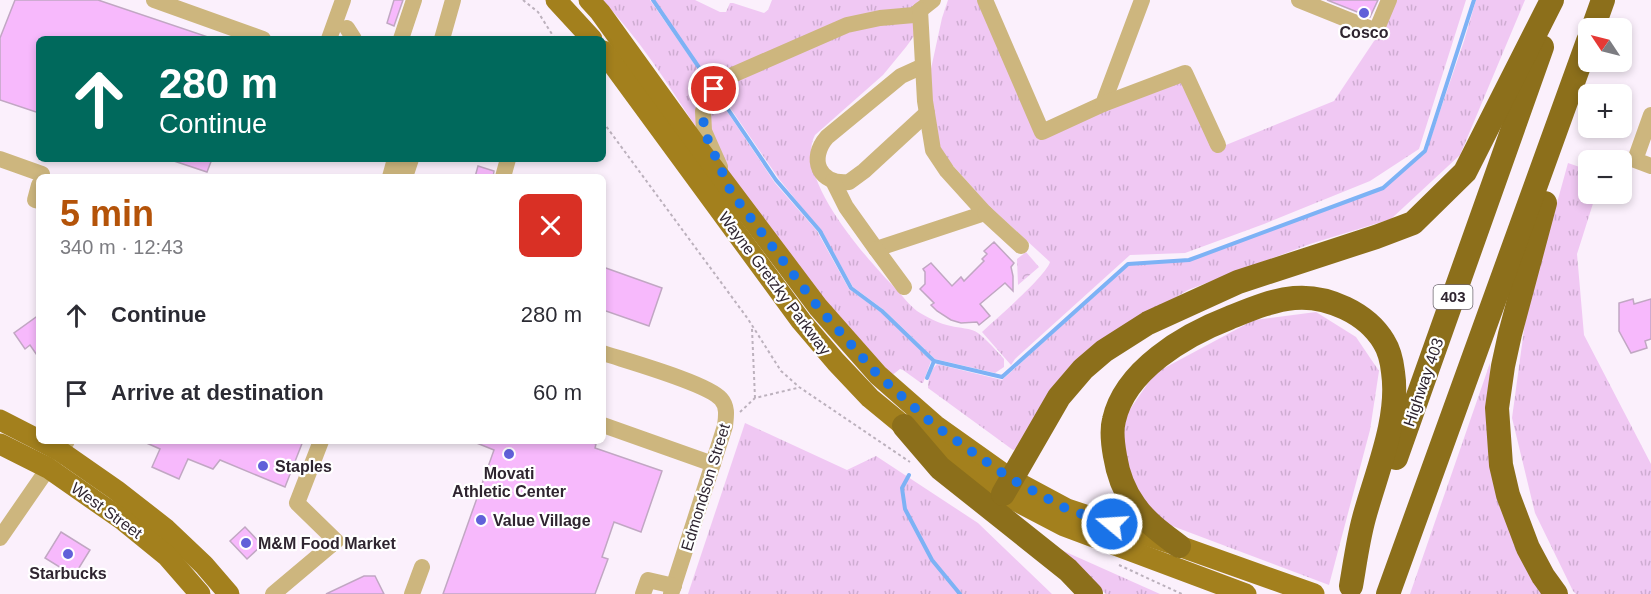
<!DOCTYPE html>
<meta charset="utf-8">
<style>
body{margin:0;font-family:Helvetica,sans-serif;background:#f7f7f7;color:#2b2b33;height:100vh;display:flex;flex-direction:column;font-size:22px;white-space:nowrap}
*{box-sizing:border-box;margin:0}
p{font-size:20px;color:#7c7c81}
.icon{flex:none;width:33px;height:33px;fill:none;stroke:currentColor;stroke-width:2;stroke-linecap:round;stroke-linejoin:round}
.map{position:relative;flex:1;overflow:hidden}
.side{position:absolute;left:36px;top:174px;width:570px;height:270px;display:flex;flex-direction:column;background:#fff;border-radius:9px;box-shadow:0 3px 9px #0003}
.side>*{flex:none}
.hud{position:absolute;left:36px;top:36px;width:570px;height:126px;border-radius:9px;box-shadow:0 3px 9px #0003;background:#00695c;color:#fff;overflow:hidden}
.needle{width:39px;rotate:305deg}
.controls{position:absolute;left:1578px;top:18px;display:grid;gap:12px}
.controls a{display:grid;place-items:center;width:54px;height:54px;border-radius:9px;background:#fff;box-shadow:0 3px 9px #0003;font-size:30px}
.pin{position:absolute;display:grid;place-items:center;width:51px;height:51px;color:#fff;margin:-26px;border:3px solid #fff;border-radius:50%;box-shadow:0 2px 6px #0007}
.me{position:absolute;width:66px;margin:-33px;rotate:288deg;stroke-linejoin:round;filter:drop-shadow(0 0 4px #0008)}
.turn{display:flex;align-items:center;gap:21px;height:126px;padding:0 24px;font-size:27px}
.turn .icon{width:78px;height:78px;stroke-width:2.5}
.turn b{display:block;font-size:42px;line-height:51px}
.round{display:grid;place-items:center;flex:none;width:63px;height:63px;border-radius:9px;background:#f7f7f7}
.overview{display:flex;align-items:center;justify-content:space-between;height:102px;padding:0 24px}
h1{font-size:36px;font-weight:700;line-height:45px;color:#b45309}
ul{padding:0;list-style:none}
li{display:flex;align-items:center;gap:18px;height:78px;padding:0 24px}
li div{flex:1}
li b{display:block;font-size:22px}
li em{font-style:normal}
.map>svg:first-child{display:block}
.grass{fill:url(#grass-tufts)}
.park{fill:url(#park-crowns)}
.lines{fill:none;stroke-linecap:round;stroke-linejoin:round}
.stream{stroke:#7db2f5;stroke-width:4}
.building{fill:#f7b9fc;stroke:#c1a7c3;stroke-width:1.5}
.path{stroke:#bcb1bd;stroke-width:2;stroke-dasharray:3 3;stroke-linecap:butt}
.minor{stroke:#cdb67e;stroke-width:16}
.major{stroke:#a3801d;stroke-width:21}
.highway{stroke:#8c6f1b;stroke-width:24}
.route{stroke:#1a73e8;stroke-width:10;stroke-dasharray:0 18}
.poi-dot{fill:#6160d9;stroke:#fff;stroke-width:2}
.labels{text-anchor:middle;stroke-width:4.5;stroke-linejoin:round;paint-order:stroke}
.shield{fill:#fff;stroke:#6d666e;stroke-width:1.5}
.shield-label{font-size:15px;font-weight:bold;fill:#2f2530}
.poi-label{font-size:16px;font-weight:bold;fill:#2f2530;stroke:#fff}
.street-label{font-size:16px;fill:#2f2530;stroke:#fff}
</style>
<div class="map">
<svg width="1651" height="594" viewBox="0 0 1651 594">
<defs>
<pattern id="grass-tufts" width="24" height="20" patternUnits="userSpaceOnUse" patternTransform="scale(1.5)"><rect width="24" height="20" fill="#f0c8f3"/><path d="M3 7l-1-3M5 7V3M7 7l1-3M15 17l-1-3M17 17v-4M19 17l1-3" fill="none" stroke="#ceacd1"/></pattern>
<pattern id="park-crowns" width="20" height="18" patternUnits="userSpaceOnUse" patternTransform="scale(1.5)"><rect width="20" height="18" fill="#f0c8f3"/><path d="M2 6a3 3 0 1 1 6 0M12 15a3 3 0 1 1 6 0" fill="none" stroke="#ceacd1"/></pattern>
</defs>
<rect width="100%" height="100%" fill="#fbf0fc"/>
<g class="grass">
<path d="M602,0h48l60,86 -14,41c-29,-44 -57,-89 -94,-127z"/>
<path d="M654,0h41l25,12h6l4,-9h3l31,10 4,-3 4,-10h155l-29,14 -187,68z"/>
<path d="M948,0h35l57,132 143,-54 38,69 113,-46 48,-72 12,-29h72l-47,149 -49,32 -106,43 -79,29 -55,2 -115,104 -4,6 -29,-33c13,-12 64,-56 68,-70l-61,-56 -49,-55 -11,-73 13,-60z"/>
<path d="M1476,0h49l-65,155 -69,64 -81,25 -122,46 -81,48 -84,109 -10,3 -85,-62c0,-8 3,-19 9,-24l65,16 127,-115 59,-4 195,-72 43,-37 38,-111z"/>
<path d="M913,16l1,20 -8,11 -23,28 -68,60c-22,42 52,124 80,153 7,7 14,17 22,23 9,6 23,13 34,15 8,2 20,2 27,7 9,7 18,17 26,26v8l-9,6 -60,-14 -51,-49 -31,-23 -32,-56 -42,-52 -59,-86 2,-8 125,-59z"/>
<path d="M716,95l59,88 42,48 32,58 32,23 50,49 -8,22h-2l-18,-13 -3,-1 -9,7 -68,-74 -96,-131 -20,-40 5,-33z"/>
<path d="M1568,163l20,7v24h8l-19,60 7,81 67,129v130h-75l-3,-3 -38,-78 -23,-95 14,-103z"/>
<path d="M1316,312l40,25 23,34 -9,59 -41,155 -162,-61 -25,-22 -21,-49 5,-38 29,-42 99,-53z"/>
<path d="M1490,363l1,101 56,130h-137z"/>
<path d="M745,423l102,47 29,-14 102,67 74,71h-364z"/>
<path d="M1048,544l112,50h-54z"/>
</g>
<path class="park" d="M1026,252l13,15 -21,18 -1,-26z"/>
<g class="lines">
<g class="stream">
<path d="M653,0l58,85"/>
<path d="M717,93l59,87 44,51 31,57 31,23 52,50 68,16 126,-113 61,-4 194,-72 42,-37 49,-151"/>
<path d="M927,378l7,-17"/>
<path d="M909,475l-7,13 3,21 27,51 28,34"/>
</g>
</g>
<g class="building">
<path d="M15,0h83l110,37v2h-169v74l-39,-13v-62z"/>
<path d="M394,0h9l-9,26 -7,-3z"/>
<path d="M1327,0h51l-8,17z"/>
<path d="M175,159h37l-5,13 -33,-11z"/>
<path d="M478,166l16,5 -1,6h-18z"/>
<path d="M994,242l20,21 -3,4 2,9v15l-8,-8 -25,21 10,12 -11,9 -2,-3 -16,1 -10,-3 -14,-9 -6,-6 3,-2 -14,-14 5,-5v-12l-2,-3 8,-6 21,23 9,-9 3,4 20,-20 -2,-2 5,-5 -3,-3z"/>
<path d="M603,267l59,21 -13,38 -46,-16z"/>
<path d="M1633,299l1,5 17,-5v40l-6,2 2,7 -16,5 -12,-22v-28z"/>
<path d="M39,315v43l-9,-13 -5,4 -11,-16z"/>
<path d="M142,441h161l-18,46 -65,-27 -7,9 -25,-10 -9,20 -27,-12 8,-18z"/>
<path d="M474,441h113l9,3 -1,4 67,23 -21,61 -27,-10 -12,35 6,2 -13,35h-152l51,-144 -20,-8z"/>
<path d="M245,527l17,18 -15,14 -17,-18z"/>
<path d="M61,532l29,18 -16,26 -29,-18z"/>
<path d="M364,576h11l9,18h-58z"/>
</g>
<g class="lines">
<g class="path">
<path d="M523,0l15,12 17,27"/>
<path d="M603,122l145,197 33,52 18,16 111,75"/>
<path d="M752,329l3,69"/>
<path d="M740,412l15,-14 42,-10"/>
<path d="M1119,565l63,29"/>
</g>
<g class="minor">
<path d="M154,0l109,39"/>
<path d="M985,0l57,132 61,-28 39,-104"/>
<path d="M1299,0l77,31 13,-31"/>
<path d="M347,28l7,11"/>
<path d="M329,39l14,-39"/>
<path d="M401,39l13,-39"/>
<path d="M442,39l11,-39"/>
<path d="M923,66l-22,10 -74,61c-19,22 -8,48 22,45l15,-11 63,-58"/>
<path d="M1103,104l82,-31 33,72"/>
<path d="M1651,115l-16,45 16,6"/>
<path d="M0,159l42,15 -1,3"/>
<path d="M720,167l-16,-36 -1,-20 8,-19 17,-15 119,-52 33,-7 34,-3 19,-15"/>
<path d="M390,177l5,-18"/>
<path d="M405,177l6,-18"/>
<path d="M503,177l5,-18"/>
<path d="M833,181l13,26 30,42 109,-36 -38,-42 -14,-21 -8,-49 -5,-91"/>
<path d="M39,185l-4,15 4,1"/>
<path d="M985,213l36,33"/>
<path d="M876,249l28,38"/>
<path d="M603,353c24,8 104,30 118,46 7,8 5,18 4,27l-54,168"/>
<path d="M603,425l110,39"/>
<path d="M0,538l67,-97"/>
<path d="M273,594l63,-53 -39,-38 24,-62"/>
<path d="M412,594l10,-27"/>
<path d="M643,594l5,-14 26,6"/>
</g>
<g class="major">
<path d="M556,0l36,39"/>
<path d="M589,0l11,12 96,133 122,162 60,68 57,50 76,54 56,30 112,37 135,48"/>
<path d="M603,51l198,270 35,41 34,36 34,28 33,24 66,44 61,32 182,68"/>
<path d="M0,420l39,20"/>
<path d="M41,441l19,10 56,39 50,39 38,36 25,29"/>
<path d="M0,444l48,24 76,53 43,35 33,38"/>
</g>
<g class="highway">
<path d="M1593,28l10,-28"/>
<path d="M1545,203l-35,131 -7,32 -6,42 4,57 7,30 20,53 15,28 13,18"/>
<path d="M904,426l36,42 128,102 23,24"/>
<path d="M1396,458l146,-411"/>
<path d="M1003,494l56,-97 24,-28 21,-18 44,-28 90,-41 138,-45 37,-14 52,-51 87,-172"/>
<path d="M1179,546c-16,-12 -33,-24 -44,-40 -11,-15 -17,-31 -20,-50 -2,-11 -4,-25 -1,-36 11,-50 71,-85 115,-102 20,-8 43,-18 65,-20 33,-3 73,15 90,44 5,8 8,21 9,30 7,47 -17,101 -29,146 -6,22 -9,45 -13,68"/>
<path d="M1388,594l200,-553"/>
</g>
</g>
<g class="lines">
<path class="route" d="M714,89l-3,3 -8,19 1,20 27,61 87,115 60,68 56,50 77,54 56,30 45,15"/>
</g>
<g class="poi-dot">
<circle cx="1364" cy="13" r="6"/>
<circle cx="509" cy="454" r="6"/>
<circle cx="263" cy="466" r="6"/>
<circle cx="481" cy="520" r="6"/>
<circle cx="246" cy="543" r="6"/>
<circle cx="68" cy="554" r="6"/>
</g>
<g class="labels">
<rect class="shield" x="1433.5" y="285" width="39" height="24" rx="4.5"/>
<g class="shield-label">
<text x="1453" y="302">403</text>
</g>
<g class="poi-label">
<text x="1364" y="38">Cosco</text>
<text x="275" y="472" text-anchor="start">Staples</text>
<text x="509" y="479">Movati<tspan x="509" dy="18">Athletic Center</tspan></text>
<text x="493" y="526" text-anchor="start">Value Village</text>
<text x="258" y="549" text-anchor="start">M&amp;M Food Market</text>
<text x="68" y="579">Starbucks</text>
</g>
<g class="street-label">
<text transform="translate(775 283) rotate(53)" y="6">Wayne Gretzky Parkway</text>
<text transform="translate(1423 382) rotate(-71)" y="6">Highway 403</text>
<text transform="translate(705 487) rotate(-73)" y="6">Edmondson Street</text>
<text transform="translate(107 510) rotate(36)" y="6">West Street</text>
</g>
</g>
</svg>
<div class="controls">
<a><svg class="needle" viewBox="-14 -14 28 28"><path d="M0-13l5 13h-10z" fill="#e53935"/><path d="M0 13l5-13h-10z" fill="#7c7c81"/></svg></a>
<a>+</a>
<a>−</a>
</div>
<div class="pin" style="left:714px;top:89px;background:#d93025"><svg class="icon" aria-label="arrive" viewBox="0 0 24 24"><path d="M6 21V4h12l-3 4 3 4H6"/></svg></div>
<svg class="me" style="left:1112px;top:524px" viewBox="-20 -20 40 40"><circle r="17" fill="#1a73e8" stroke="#fff" stroke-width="3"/><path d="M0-11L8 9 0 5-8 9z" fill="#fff"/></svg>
<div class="hud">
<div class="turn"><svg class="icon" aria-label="ahead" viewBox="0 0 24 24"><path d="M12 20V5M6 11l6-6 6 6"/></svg><div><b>280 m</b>Continue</div></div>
</div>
<section class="side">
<div class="overview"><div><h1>5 min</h1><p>340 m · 12:43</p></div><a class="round" style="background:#d93025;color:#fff"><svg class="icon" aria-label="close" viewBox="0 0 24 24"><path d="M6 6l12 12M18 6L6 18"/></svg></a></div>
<ul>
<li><svg class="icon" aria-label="ahead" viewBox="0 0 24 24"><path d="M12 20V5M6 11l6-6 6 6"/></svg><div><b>Continue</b></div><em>280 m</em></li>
<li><svg class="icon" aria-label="arrive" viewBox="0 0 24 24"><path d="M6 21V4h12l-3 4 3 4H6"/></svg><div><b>Arrive at destination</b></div><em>60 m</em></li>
</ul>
</section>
</div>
